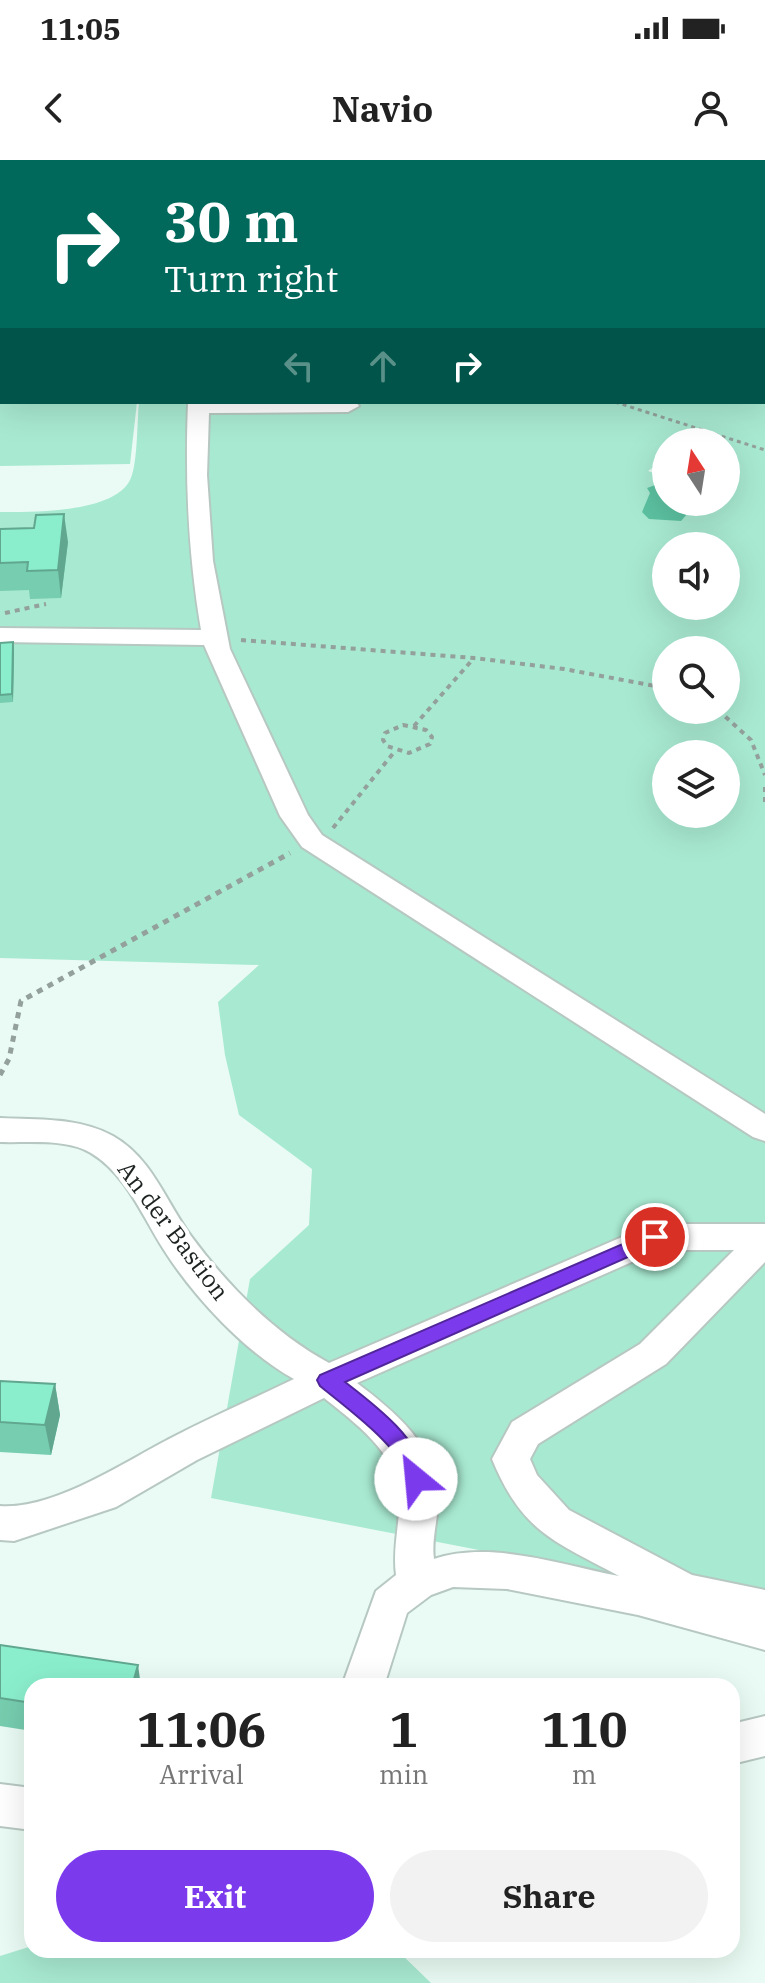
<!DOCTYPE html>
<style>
body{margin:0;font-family:"IBM Plex Serif",serif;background:#f2f2f2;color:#222;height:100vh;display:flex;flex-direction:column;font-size:30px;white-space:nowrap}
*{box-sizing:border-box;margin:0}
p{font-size:26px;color:#767676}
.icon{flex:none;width:44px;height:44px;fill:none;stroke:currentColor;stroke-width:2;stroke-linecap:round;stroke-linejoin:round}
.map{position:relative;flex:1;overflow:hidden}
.panel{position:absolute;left:24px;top:1518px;width:716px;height:280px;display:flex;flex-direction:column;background:#fff;border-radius:24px;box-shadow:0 8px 32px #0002}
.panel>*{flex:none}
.hud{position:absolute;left:0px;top:0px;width:766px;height:244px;box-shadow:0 8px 32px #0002;background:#00695c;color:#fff;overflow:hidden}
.needle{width:52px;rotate:348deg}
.fabs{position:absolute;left:652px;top:268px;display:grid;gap:16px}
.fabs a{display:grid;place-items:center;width:88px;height:88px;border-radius:50%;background:#fff;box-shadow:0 8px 32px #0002;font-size:40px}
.pin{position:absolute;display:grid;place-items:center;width:68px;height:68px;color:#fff;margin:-34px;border:4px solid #fff;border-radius:50%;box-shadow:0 2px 8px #0007}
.me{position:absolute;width:88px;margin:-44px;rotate:332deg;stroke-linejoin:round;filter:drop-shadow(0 0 6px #0008)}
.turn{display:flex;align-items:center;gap:28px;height:168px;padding:0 32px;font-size:36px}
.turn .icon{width:104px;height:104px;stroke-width:2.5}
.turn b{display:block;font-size:56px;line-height:68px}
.lanes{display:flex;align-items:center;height:76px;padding:0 32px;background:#0003;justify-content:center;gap:40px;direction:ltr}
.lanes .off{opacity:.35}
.eta{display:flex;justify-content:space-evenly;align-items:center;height:136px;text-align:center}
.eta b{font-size:48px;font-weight:800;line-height:56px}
.button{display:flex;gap:16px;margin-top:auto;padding:16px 32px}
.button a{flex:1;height:92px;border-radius:48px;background:#7c3aed;color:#fff;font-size:32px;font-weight:800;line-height:92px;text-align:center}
.button a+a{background:#f2f2f2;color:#222}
.status{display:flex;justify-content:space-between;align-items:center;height:56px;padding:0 40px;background:#fff;direction:ltr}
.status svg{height:22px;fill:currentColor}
header{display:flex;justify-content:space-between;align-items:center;height:104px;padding:0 32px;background:#fff;font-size:36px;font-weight:800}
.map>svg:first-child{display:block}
.green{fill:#a8e9d1;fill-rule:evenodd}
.water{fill:#5cc2a1}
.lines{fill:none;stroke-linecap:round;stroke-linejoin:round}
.minor-casing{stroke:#b6c8c1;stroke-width:4}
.path-far2{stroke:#93a09b;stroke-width:3;stroke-dasharray:4 4;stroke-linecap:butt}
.path-far1{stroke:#93a09b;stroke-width:4;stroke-dasharray:5 5;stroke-linecap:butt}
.path{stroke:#93a09b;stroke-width:5;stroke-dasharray:6 6;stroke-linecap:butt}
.minor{fill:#fff;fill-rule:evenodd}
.wall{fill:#77cdaf}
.shaded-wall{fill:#61a78f}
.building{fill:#8aeecc;stroke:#61a78f;stroke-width:2}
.route{fill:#7c3aed;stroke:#51269a;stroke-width:2}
.labels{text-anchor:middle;stroke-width:8;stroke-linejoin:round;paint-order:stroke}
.street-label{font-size:24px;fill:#1d2321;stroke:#fff}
</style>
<div class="status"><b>11:05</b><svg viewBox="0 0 49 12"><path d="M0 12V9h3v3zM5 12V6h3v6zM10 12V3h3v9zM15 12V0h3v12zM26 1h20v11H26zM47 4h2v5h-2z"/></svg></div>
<header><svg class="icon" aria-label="back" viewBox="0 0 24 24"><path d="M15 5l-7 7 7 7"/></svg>Navio<svg class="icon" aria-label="person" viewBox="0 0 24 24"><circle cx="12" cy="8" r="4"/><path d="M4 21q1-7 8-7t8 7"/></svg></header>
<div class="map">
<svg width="765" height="1823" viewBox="0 0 765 1823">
<rect width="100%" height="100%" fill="#e9fbf4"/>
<g class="green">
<path d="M371,0h394v1442l-163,-28 -391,-76 39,-219 59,-54 3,-56 -73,-54 -14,-60 -7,-53 41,-37 -259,-7v-446c33,0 110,1 129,-30 9,-14 8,-62 10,-80h625v-240zM666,282h60v60h-35l-3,11 -46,-1 16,-28h8v-7l-18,-6 13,-9 5,1zM666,386h60v60h-60zM666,490h60v60h-60zM666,594h60v60h-60z"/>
<path d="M0,192l2,50h135l-7,62 -130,2z"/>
<path d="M32,1786v4h365l34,33h-431v-27z"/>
</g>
<path class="water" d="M658,324h8v18h25l-3,11 -7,8 -32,-2 -7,-7 8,-19 -3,-5z"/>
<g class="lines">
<g class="minor-casing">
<g id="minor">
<path d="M84,0h18l-19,2z"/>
<path d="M222,0h18l-19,2z"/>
<rect x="277" y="0" width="18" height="2"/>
<rect x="0" y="37" width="2" height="10"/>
<rect x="0" y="90" width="2" height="12"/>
<rect x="0" y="150" width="2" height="12"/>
<path d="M188,242h168l3,4 -11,6 -139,1 -2,62 6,86 17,88 78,166 14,20 443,279v27l-12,-4 -451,-290 -22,-31 -76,-171 -204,-3v-14l201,2c-13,-78 -16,-149 -13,-228z"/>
<path d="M0,958c38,2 79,-1 113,18 39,22 53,66 78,100 37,50 83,97 138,127l314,-135 12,-4h110v38l-99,102 -128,80 -8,15 7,16 32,35 123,65 73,15v60l-127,-35 -131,-26 -54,-2 -22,8 -24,18 -23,73h-42l34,-95 20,-16c-4,-28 5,-54 3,-81 -2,-41 -45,-72 -75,-96l-127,62 -81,47 -102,34 -14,-1v-34c54,4 124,-44 171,-68 40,-21 82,-39 123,-59 -49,-27 -100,-82 -130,-129 -22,-34 -37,-75 -73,-97 -25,-15 -63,-10 -91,-11zM659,1090h75l-94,94 -128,78 -20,37c30,73 62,82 127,117 -57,-11 -128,-36 -185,-17 -3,-21 5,-42 4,-63 0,-49 -45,-86 -81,-113z"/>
<path d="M765,1556v40l-33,8v-40z"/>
<path d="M0,1624l32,4v42l-32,-4z"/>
</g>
</g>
<path class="path-far2" d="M615,242l150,48"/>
<g class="path-far1">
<path d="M5,453l41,-9"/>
<path d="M241,480l233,18 90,11 102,19"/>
<path d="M718,550l33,30 14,35"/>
<path d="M403,565l23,5 6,7 -2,7 -21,9 -22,-7 -4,-6 2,-7z"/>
<path d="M414,566l60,-68"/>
<path d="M765,627v19"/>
<path d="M333,668l62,-77"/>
</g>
<path class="path" d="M0,915l9,-16 12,-58 269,-148"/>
<use href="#minor" class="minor"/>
</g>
<g class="wall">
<path d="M0,0h50l-1,2h-47v2h-2z"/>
<path d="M185,0h28l-1,2h-27z"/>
<rect x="0" y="123" width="2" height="18"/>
<path d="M0,369l68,13 -7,56 -31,1 -1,-9 -29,1z"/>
<path d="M0,483l14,7 -1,52 -13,1z"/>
<path d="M0,1221l55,3 5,31 -9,40 -51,-3z"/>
<path d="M0,1485l32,41v45l-32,-5z"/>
</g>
<g class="shaded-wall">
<path d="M64,354l4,28 -7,56 -3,-28z"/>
<path d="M13,482l1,8 -1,52 -1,-8z"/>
<path d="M55,1224l5,31 -9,40 -6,-30z"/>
<path d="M138,1505l3,21h-9z"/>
</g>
<g class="building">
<rect x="25" y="0" width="21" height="2"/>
<path d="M304,0h22v2h-23z"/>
<path d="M2,105v18h-2v-11z"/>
<path d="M64,354l-6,56 -31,1 1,-9 -28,1v-34l34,-1 2,-13z"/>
<path d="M13,482l-1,52 -12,1v-52z"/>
<path d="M0,1221l55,3 -10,41 -45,-3z"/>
<path d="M0,1485l138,20 -6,21h-100v17l-32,-5z"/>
</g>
<path class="route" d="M655,1070l7,2 3,5 -3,5 -317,140c31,24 74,56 82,97l-3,6 -8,3 -8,-3c-3,-6 -3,-12 -5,-18 -11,-26 -61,-63 -83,-81l-3,-6 3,-5z"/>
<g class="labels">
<g class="street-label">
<text transform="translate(173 1071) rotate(53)" y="8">An der Bastion</text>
</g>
</g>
</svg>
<div class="fabs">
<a><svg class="needle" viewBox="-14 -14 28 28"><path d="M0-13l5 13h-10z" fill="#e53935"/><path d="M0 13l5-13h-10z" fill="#767676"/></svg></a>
<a><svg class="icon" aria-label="sound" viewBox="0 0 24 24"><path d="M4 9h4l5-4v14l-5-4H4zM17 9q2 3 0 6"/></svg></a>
<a><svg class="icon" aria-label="search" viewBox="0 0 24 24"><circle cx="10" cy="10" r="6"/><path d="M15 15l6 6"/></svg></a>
<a><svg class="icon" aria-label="layers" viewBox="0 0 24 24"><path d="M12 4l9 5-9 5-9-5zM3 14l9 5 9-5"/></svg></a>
</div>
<div class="pin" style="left:655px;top:1077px;background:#d93025"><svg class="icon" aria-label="arrive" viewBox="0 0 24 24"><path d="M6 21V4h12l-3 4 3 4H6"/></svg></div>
<svg class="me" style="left:416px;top:1319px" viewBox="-20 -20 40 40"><circle r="19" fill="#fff"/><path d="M0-13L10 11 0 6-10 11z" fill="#7c3aed"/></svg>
<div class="hud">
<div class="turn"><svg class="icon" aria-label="right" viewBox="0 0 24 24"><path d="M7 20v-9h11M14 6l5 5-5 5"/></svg><div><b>30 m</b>Turn right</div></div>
<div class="lanes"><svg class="icon off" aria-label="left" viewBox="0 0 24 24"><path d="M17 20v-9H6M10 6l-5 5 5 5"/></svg><svg class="icon off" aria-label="ahead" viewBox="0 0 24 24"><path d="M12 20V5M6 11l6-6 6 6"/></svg><svg class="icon" aria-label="right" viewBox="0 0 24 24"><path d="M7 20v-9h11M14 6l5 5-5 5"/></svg></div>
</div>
<section class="panel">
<div class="eta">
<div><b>11:06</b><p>Arrival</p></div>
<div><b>1</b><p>min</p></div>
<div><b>110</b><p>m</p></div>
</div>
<div class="button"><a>Exit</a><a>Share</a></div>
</section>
</div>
